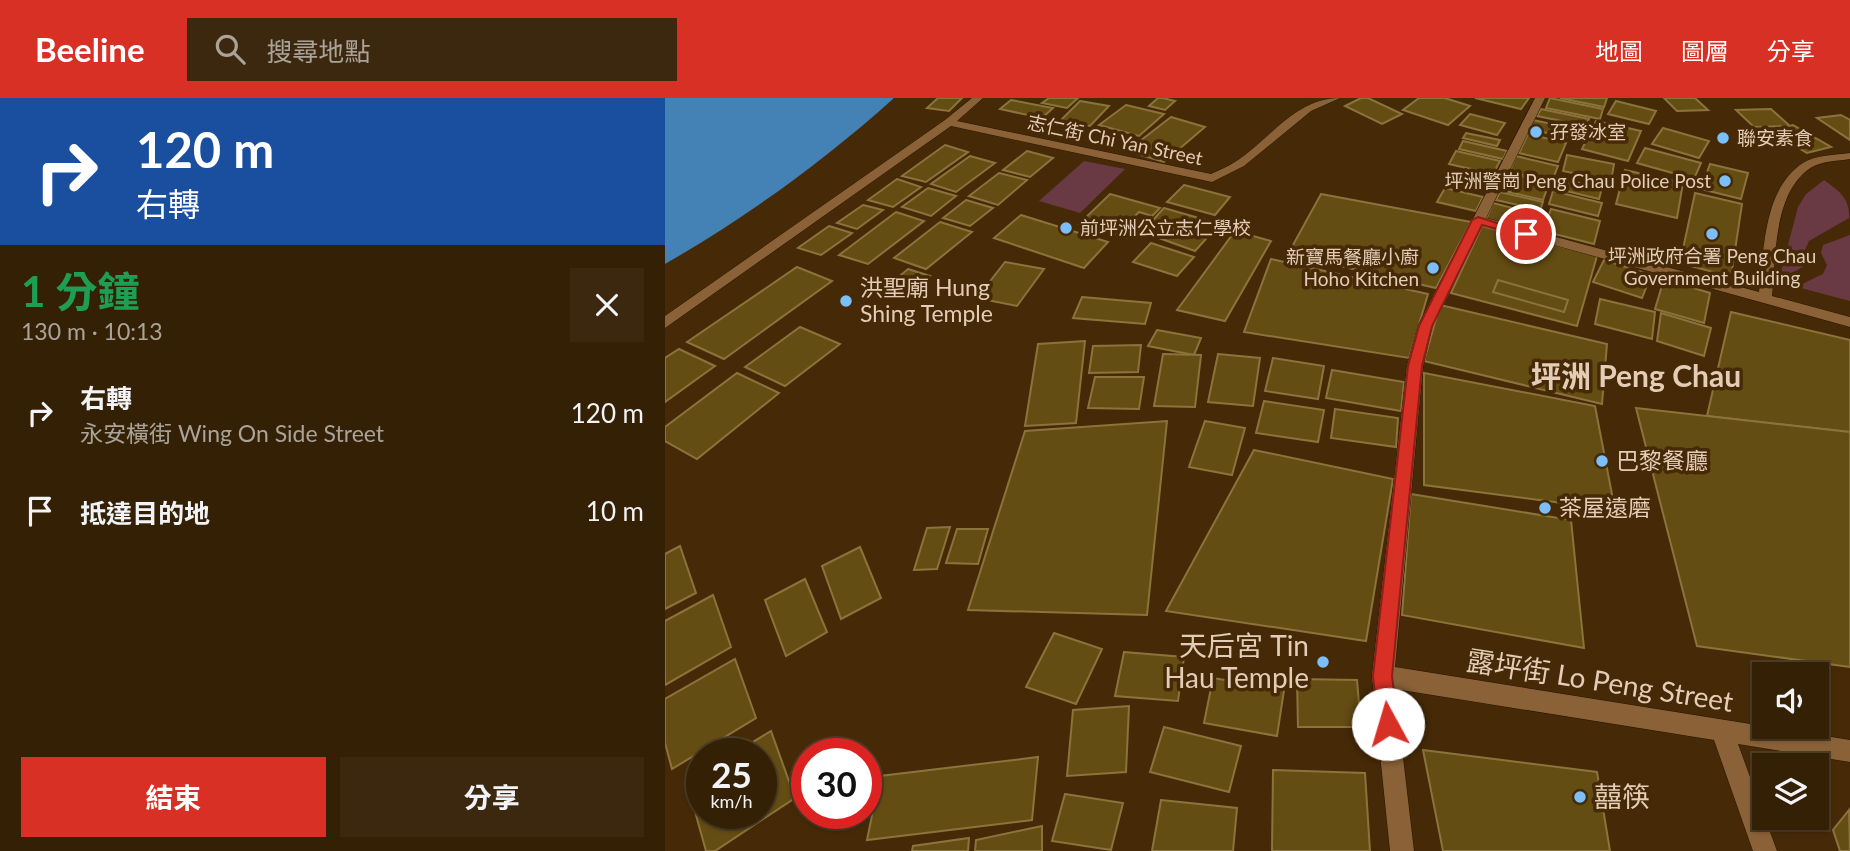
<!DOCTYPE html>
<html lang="zh-TW">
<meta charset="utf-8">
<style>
body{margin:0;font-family:Lato,"Noto Sans TC",sans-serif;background:#3c280f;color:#f1f3f6;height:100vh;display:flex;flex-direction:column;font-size:26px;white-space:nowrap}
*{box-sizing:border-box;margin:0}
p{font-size:23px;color:#a9a39a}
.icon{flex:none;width:38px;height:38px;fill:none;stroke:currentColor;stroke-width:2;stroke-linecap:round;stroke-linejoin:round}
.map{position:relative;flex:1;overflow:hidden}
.details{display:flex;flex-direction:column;background:#342005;width:665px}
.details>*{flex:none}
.hud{background:#1a4fa0;color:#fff;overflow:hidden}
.controls{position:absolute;left:1087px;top:564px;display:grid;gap:14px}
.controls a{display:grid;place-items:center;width:77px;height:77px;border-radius:0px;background:#342005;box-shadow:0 2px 5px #0004,0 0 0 2px #4e3e27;font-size:35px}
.speed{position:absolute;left:21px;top:640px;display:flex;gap:14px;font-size:35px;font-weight:700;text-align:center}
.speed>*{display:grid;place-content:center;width:91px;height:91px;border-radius:50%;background:#342005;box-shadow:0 2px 5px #0004,0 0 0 2px #4e3e27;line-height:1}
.speed small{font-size:18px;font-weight:400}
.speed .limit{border:10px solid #d22;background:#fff;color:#111}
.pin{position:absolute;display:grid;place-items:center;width:60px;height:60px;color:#fff;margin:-30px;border:4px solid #fff;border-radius:50%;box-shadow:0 2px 7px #0007}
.me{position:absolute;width:77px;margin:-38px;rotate:354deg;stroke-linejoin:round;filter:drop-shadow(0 0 5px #0008)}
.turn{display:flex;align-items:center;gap:24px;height:147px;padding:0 21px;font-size:32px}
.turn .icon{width:91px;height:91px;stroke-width:2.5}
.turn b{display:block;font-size:49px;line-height:60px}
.round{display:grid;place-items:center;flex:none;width:74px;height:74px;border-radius:0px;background:#3c280f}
.summary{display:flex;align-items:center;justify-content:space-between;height:119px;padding:0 21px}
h1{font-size:42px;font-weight:700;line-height:52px;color:#1e9e55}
.button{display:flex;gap:14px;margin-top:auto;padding:14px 21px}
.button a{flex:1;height:80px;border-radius:0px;background:#d93025;color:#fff;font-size:28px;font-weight:700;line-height:80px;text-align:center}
.button a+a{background:#3c280f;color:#f1f3f6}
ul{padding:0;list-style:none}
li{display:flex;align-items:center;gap:21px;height:98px;padding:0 21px}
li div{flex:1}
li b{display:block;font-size:26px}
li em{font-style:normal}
header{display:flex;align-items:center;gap:42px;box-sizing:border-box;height:98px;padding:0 35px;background:#d93025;color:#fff}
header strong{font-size:33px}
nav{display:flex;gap:38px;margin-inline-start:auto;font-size:24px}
.search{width:490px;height:63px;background:#3c280f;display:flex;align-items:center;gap:18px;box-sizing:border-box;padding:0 24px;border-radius:0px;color:#a9a39a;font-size:26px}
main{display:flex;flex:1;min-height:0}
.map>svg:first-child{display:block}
.green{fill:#693944}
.water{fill:#4481b4}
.building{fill:#644d13;stroke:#8b733c;stroke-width:2}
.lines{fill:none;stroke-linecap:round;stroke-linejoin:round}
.street-casing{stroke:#271400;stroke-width:1}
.street{fill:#8b6238;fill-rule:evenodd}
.route{fill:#d93025;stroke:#8d1f18;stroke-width:2}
.poi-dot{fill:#7bbef8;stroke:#462a07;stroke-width:2.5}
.labels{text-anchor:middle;stroke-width:7;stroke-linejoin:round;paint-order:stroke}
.far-poi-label{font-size:19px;fill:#e4cdb7;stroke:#462a07;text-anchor:start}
.far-street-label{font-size:19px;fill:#e4cdb7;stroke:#462a07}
.poi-label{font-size:23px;fill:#e4cdb7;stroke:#462a07;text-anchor:start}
.near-poi-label{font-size:28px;fill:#e4cdb7;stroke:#462a07;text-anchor:end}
.near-street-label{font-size:28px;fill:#e4cdb7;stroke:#462a07}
.district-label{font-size:30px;font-weight:bold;fill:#e4cdb7;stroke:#462a07}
</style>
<header>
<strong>Beeline</strong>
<div class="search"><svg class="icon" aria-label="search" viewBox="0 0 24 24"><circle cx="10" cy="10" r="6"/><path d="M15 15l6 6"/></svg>搜尋地點</div>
<nav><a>地圖</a><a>圖層</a><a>分享</a></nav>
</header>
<main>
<section class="details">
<div class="hud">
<div class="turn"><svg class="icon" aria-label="right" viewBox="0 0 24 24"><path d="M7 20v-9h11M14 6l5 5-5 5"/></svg><div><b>120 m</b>右轉</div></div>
</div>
<div class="summary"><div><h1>1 分鐘</h1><p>130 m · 10:13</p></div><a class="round"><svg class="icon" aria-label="close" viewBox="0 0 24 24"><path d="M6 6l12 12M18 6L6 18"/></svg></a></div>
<ul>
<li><svg class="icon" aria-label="right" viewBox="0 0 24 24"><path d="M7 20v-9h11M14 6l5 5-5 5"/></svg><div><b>右轉</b><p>永安橫街 Wing On Side Street</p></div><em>120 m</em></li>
<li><svg class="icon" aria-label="arrive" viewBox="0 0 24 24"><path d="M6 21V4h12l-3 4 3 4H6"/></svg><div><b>抵達目的地</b></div><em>10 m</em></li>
</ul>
<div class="button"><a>結束</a><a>分享</a></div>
</section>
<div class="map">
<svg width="1185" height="753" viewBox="0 0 1185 753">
<rect width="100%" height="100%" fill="#462a07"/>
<g class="green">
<path d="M419,63l41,8 -45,44 -41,-12z"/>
<path d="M1159,82c15,11 26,18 25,38l-40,23 -5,11 3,9 -3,5 -18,11 -6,-2 18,-68 8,-13z"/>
<path d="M1185,137v66l-49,-13 1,-4 21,-10 4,-9 -6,-12 2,-8z"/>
</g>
<path class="water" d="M0,0h229c-70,63 -147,119 -229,166z"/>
<g class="building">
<path d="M273,0h24l-13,13 -22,-3z"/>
<path d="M384,0h29l-11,10 -25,-5z"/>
<path d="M493,0h5l12,3 -10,9 -16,-4z"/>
<path d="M696,0h7l34,16 -20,10 -37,-18z"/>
<path d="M754,0h26l25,8 -22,19 -45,-15z"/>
<path d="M810,0h54l-8,11z"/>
<path d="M885,0l53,11 -3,10 -54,-11z"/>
<path d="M895,0h47l-3,9z"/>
<path d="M999,0h31l13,12 -31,1z"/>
<path d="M346,2l42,8 -11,10 -42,-9z"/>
<path d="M415,3l29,5 -19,20 -30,-5z"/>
<path d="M951,3l40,10 -7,13 -41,-10z"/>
<path d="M461,7l38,9 -25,22 -40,-11z"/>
<path d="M876,11l48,10 -3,7 -49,-10z"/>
<path d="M1106,11l19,17 -36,1 -18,-17z"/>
<path d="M805,16l35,9 -8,12 -37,-10z"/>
<path d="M1176,17l9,5v20l-33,-22z"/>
<path d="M506,19l34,10 -41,35 -37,-11z"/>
<path d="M868,22l51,11 -3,9 -52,-11z"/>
<path d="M931,23l45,10 -13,30 -46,-12z"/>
<path d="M1128,27l38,22 -24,6 -37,-22z"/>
<path d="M998,30l46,13 -10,17 -47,-14z"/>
<path d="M801,35l34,7 -3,6 -34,-8z"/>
<path d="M863,36l38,9 -8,19 -39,-9z"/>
<path d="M798,43l44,10 -4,8 -44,-10z"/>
<path d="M280,47l23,7 -42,30 -24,-6z"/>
<path d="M980,50l56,15 -7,16 -57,-16z"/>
<path d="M362,53l26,7 -23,19 -27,-7z"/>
<path d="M791,53l44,10 -7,13 -44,-10z"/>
<path d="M902,57l47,9 -3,17 -48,-10z"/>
<path d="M305,58l25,7 -39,29 -25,-8z"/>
<path d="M851,58l42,10 -6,15 -43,-9z"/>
<path d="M1045,66l38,9 -7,26 -40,-10z"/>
<path d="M960,72l58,13 -6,35 -61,-14z"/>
<path d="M788,73l38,9 -6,11 -38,-9z"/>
<path d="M334,75l28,7 -29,25 -29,-9z"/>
<path d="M843,75l41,10 -6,17 -42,-10z"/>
<path d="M893,80l44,10 -3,11 -45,-11z"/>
<path d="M232,81l24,8 -28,20 -25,-7z"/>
<path d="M519,87l46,12 -15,18 -48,-13z"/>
<path d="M263,90l28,8 -25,20 -29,-9z"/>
<path d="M780,90l38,9 -7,14 -39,-9z"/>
<path d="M888,93l49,12 -4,13 -49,-12z"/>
<path d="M835,94l43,10 -3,8 -44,-10z"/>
<path d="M1030,95l47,11 -11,73 -51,-14z"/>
<path d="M445,96l50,14 -8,8 -13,-4 -7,7 10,3 -15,16 -48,-14z"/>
<path d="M656,96l150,28 -35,66 -148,-34z"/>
<path d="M301,102l27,8 -23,18 -27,-8z"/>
<path d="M828,105l47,12 -6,16 -48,-12z"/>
<path d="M198,107l20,5 -26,19 -20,-6z"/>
<path d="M499,110l42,12 -11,12 -42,-12z"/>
<path d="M886,111l49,12 -6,23 -51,-13z"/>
<path d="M231,114l28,9 -56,43 -29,-9z"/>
<path d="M356,117l87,27 -24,26 -90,-30z"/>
<path d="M275,124l32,10 -46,37 -32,-11z"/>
<path d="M164,128l23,7 -31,22 -23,-7z"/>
<path d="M817,128l115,30 -20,70 -126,-33z"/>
<path d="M506,129l35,12 -11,12 -36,-13z"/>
<path d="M570,133l36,10 -46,80 -48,-11z"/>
<path d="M486,145l43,14 -17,19 -44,-14z"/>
<path d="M606,161l157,35 -19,64 -165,-26z"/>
<path d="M939,162l47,15 -9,23 -49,-16z"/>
<path d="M340,164l39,7 -27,37 -40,-8z"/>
<path d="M132,169l35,14 -108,78 -37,-17z"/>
<path d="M243,171l22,7 -19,16 -22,-7z"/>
<path d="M999,181l46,14 -6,30 -49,-14z"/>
<path d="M833,182l70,20 -4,12 -71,-20z"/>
<path d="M417,199l69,6 -6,21 -72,-6z"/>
<path d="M935,201l55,13 -3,27 -57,-15z"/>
<path d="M775,207l167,39 -5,60 -178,-43z"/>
<path d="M1066,214l119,28v92l-143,-16z"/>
<path d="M996,215l50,15 -7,28 -47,-15z"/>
<path d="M135,229l40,17 -55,42 -40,-19z"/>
<path d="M492,232l44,8 -7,17 -46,-9z"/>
<path d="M420,243l-9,82 -51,3 13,-82z"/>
<path d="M476,247l-3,27 -49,1 4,-27z"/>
<path d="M14,251l36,17 -50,36v-44z"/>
<path d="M498,256l38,1 -6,52 -41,-1z"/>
<path d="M553,256l42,4 -7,48 -45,-4z"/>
<path d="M608,260l51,8 -6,33 -53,-8z"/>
<path d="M667,272l72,12 -3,29 -75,-13z"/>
<path d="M72,275l42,20 -82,66 -32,-18v-14z"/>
<path d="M759,275l171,33 20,104 -191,-25z"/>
<path d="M430,279h49l-5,32 -51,-1z"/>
<path d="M599,303l60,9 -6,32 -62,-9z"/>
<path d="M971,310l214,24v235l-153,-21z"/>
<path d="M670,311l63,9 -2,29 -65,-9z"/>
<path d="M502,323l-20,194 -179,-5 57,-179z"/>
<path d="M540,323l40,7 -13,47 -43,-8z"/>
<path d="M589,352l139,29 -27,162 -200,-30z"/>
<path d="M746,396l160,26 13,128 -182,-33z"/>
<path d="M285,429l-13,42 -23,1 13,-42z"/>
<path d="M292,431h31l-10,35 -32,-1z"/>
<path d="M15,448l16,47 -31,16v-55z"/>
<path d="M195,449l21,51 -40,21 -19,-53z"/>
<path d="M140,481l22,53 -41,24 -21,-56z"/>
<path d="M48,497l18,52 -66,38v-64z"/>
<path d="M389,535l48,16 -26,55 -50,-17z"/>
<path d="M459,554l60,5 -6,44 -63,-5z"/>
<path d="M70,561l21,59 -84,51 -7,-26v-44z"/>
<path d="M548,580l71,12 -7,46 -73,-13z"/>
<path d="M632,581l60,1 4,47h-63z"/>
<path d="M464,608l-3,66 -59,4 6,-66z"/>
<path d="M499,629l77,19 -12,46 -79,-20z"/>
<path d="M106,633l24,67 -80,53h-9l-19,-68 15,-9v40h59v-60h-28z"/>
<path d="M758,652l174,22 13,79h-167z"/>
<path d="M373,659l-6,63 -165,20 13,-64z"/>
<path d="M608,672l92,3 5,78h-98z"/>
<path d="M400,696l58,9 -12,47 -59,-9z"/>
<path d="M496,702l76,8 -4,43h-81z"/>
<path d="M1184,712l1,41h-10l-7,-21z"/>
<path d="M377,728v25h-67l1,-11z"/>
<path d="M304,740l-1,13h-56l1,-5z"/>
</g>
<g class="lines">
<g class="street-casing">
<g id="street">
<path d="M307,0h11l-26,23 254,53c8,-4 16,-7 24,-12 35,-22 60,-64 105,-64l-29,13 -67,55 -32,16 -261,-56 -286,202v-12l280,-196z"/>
<path d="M870,0h10l-59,120 273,74c5,-41 4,-103 44,-129 13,-8 32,-8 47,-10v6c-12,2 -27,2 -38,8 -39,24 -36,90 -40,129l78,21v10l-368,-102 -50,101 -9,40 -28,301 455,73v22l-112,-18 39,107h-24l-39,-111 -319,-51 19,162h-24l-18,-175 35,-310 11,-40z"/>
</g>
</g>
<use href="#street" class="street"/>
</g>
<path class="route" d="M813,119l54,17 -6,3 -44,-12 -50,101 -10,40 -30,310 6,48 -3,7 -7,3 -7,-3 -3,-7 -5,-48 35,-310 11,-40 53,-106z"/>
<g class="poi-dot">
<circle cx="871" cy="34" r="7"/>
<circle cx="1058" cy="40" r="7"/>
<circle cx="1060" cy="83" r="7"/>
<circle cx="401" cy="130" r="7"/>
<circle cx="1047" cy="136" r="7"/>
<circle cx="768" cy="170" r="7"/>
<circle cx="181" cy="203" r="7"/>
<circle cx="937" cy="363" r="7"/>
<circle cx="880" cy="410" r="7"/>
<circle cx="658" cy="564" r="7"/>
<circle cx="915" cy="699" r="7"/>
</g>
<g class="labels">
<g class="far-poi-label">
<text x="885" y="41">孖發冰室</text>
<text x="1072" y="47">聯安素食</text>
<text x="1046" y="90" text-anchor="end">坪洲警崗 Peng Chau Police Post</text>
<text x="415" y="137">前坪洲公立志仁學校</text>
<text x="1047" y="165" text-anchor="middle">坪洲政府合署 Peng Chau<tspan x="1047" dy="22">Government Building</tspan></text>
<text x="754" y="166" text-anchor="end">新寶馬餐廳小廚<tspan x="754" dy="22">Hoho Kitchen</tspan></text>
</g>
<g class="far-street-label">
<text transform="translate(450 42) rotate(12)" y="7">志仁街 Chi Yan Street</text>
</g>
<g class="poi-label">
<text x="195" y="198">洪聖廟 Hung<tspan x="195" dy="26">Shing Temple</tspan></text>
<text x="951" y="371">巴黎餐廳</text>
<text x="894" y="418">茶屋遠磨</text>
</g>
<g class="near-poi-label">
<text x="644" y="558">天后宮 Tin<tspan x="644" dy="32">Hau Temple</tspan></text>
<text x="929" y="709" text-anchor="start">囍筷</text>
</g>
<g class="near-street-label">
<text transform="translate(935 583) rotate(9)" y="10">露坪街 Lo Peng Street</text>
</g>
<g class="district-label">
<text x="971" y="289">坪洲 Peng Chau</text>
</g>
</g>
</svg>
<div class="controls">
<a><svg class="icon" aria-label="sound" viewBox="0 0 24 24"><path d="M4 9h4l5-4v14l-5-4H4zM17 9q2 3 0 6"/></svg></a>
<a><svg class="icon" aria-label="layers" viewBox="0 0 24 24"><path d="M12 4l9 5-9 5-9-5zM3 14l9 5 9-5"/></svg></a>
</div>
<div class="speed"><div>25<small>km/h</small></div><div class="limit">30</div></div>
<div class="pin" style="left:861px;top:136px;background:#d93025"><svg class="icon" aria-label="arrive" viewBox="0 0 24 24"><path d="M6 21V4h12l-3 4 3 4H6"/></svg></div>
<svg class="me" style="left:723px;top:626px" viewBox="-20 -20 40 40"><circle r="19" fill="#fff"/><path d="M0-13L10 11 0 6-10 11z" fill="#d93025"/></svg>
</div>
</main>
